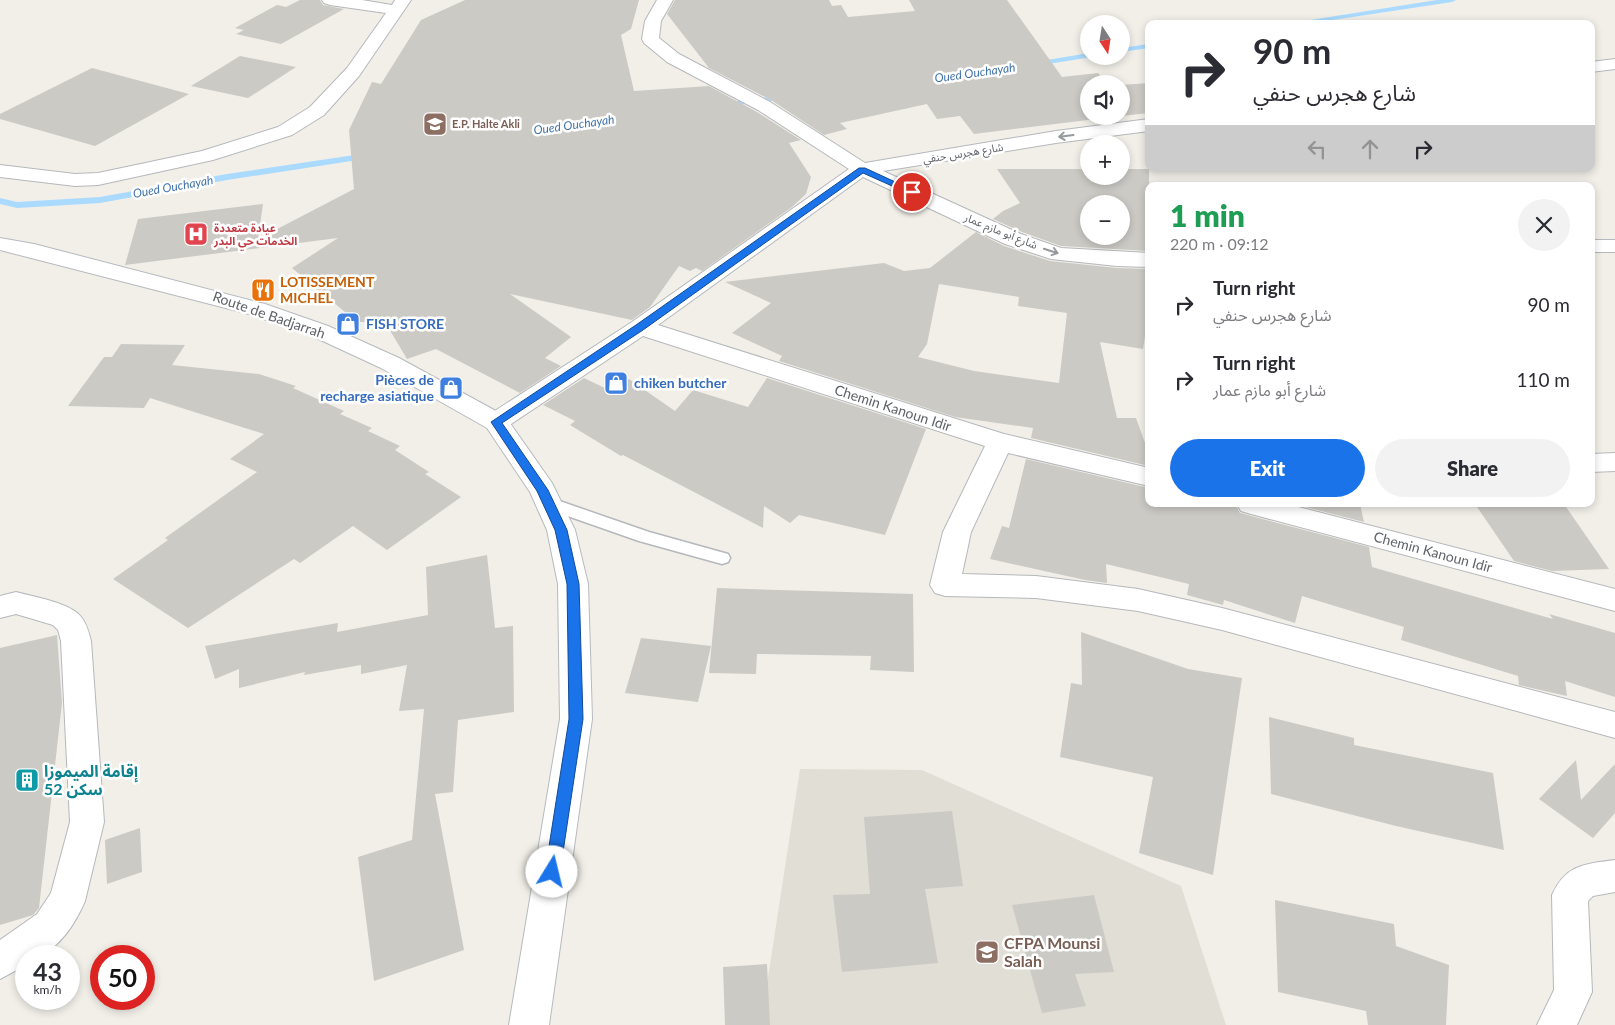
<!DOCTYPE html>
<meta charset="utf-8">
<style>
body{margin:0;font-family:Lato,"Noto Sans Arabic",sans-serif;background:#f2f2f3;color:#2b2b33;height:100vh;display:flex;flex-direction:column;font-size:19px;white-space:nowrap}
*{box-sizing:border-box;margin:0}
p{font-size:16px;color:#7c7c81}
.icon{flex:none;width:28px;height:28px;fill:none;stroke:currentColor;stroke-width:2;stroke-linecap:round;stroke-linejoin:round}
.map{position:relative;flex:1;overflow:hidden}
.sheet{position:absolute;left:1145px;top:182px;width:450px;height:325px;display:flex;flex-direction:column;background:#fff;border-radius:10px;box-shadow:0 2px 8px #0003}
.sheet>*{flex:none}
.hud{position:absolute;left:1145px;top:20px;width:450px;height:152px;border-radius:10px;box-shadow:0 2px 8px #0003;background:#fff;color:#2b2b33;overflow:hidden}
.needle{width:32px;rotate:168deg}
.controls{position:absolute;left:1080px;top:15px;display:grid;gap:10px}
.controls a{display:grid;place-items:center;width:50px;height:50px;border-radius:50%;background:#fff;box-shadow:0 2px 8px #0003;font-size:25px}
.speed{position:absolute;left:15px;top:945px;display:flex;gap:10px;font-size:25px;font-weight:700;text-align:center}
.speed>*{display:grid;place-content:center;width:65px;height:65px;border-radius:50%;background:#fff;box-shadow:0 2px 8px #0003;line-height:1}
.speed small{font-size:12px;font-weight:400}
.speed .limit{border:8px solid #d22;background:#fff;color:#111}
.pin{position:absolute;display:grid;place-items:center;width:42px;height:42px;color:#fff;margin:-21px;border:2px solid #fff;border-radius:50%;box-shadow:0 1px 5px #0007}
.me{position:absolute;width:55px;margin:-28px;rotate:9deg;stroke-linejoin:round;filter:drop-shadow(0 0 4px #0008)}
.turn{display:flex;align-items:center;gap:18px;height:105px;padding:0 25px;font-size:22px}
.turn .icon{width:65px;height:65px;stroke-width:2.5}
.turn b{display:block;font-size:35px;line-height:42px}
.lanes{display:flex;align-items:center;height:48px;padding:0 25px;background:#0003;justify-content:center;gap:25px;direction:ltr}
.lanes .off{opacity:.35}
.round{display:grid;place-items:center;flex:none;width:52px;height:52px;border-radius:26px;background:#f2f2f3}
.headline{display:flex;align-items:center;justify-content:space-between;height:85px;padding:0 25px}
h1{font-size:30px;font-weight:800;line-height:38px;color:#1e9e55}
.button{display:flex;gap:10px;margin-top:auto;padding:10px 25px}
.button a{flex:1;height:58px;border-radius:30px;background:#1a73e8;color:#fff;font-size:20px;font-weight:800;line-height:58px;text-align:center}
.button a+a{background:#f2f2f3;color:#2b2b33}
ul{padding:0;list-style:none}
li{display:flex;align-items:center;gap:15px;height:75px;padding:0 25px}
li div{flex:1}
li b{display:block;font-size:19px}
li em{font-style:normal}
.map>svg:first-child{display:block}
.education{fill:#e1ded6}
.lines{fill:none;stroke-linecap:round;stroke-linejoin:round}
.stream{fill:#aadaff;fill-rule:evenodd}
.building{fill:#cccac5;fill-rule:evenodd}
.lane-casing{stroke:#b5b8bc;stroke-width:3}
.street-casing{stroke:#b5b8bc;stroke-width:2}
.secondary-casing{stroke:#b6babf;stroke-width:2}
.lane{fill:#fff;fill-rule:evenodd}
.street{fill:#fff;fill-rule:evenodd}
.secondary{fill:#fff;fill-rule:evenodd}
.oneway{stroke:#979a9d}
.route{fill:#1a73e8;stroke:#114b97}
.labels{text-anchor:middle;stroke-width:5;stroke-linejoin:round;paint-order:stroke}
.far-education-label{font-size:11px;font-weight:bold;fill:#785e54;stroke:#fff;text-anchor:start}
.far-street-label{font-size:11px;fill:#5f6368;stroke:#fff}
.far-health-label{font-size:11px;font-weight:bold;fill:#be3a42;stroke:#fff;text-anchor:start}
.far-water-label{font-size:12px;font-style:italic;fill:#4174aa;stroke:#fff}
.food-label{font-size:14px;font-weight:bold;fill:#c56008;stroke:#fff;text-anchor:start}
.street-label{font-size:14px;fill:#5f6368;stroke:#fff}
.shop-label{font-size:14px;font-weight:bold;fill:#366cbe;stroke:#fff;text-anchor:start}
.near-culture-label{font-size:16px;font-weight:bold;fill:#0d838f;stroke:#fff;text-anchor:start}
.near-education-label{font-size:16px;font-weight:bold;fill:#785e54;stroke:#fff;text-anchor:start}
</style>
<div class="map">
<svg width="1615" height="1025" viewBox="0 0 1615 1025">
<rect width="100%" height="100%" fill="#f1efe8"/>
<path class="education" d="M800,769l122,1 259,116 45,139h-475l11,-8z"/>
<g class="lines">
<g class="stream">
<path d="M1437,0h19l-4,2 -146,22h-21z"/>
<path d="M1149,44v4l-28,4v-4z"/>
<path d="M1089,53v3l3,1 -57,9 -4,-2 4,-2z"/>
<path d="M784,95l4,2 -1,2 -65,8 -4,-2 4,-2z"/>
<path d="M368,153l4,3 -1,2 -144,22 -127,23 -83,5 -17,-4v-6l17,4 83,-5 127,-23z"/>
</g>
</g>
<g class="building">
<path d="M300,0h20l3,5 21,4 -63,35 -45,-10 8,-4 -9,-2 42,-23 9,2z"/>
<path d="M465,0h174l-8,29 -10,6 13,56 75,-5 48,26 44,28 -12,3 22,34 -5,17 -14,13 -90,64 -6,-3 -6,3 -11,-5 -29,41 -18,13 -122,-26 61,43 -26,21 16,8 -41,27 -84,-44 -29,10 -22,-37h-28l-65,-54 46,-30 -213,27 13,-46 125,-15 -5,35 96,-50 -5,-59 23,-48 9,2 40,-64z"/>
<path d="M675,0h154l3,6 9,-1 7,12 67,-6 -6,-11h98l55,77 36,-4 10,11h-19v32h32l-147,18 -14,-18 -23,3 -10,-15 -87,19 7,6 -23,6 -53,-35 -62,-32 -42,-54z"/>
<path d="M240,56l56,11 -48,31 -57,-12z"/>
<path d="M92,68l97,26 -94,52 -95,-27v-5z"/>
<path d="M1149,83v30l-28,3v-31z"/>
<path d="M997,169h92v7h32v-7h28v82l-88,-5 -39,-14 -29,-13 10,-8 17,-8zM1089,204h32v32h-32z"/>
<path d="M976,232l28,14 46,15 67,7 32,1v41l-6,39 -43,-7 17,76h19l13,36v12l-118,-28 2,-10 -78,-11 -176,-56 3,-5 -50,-23 39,-30 -46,-21 159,-19 20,8 26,-3zM939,284l80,13 -1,9 49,7 -8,70 -85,-12 -56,-14 9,-13z"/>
<path d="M121,344l64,1 -13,20 87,9 37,12 -3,2 51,23 -4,3 32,14 -4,3 32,15 -5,4 34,22 -4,2 36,23 -74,53 -34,-24 -53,37 -6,-4 -106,69 -75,-49 55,-39 -3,-2 92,-66 -27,-13 34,-25 -114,-36 -6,10 -76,-2 36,-49h8z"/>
<path d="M584,378l25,12 20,-11 46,32 18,-21 55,17 19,-29 159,51 -41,106 -86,-20 -9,8 -26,-17 -1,22 -140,-73 -2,1 -51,-31 5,-4 -32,-16z"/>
<path d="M1026,459l123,29v16h86l5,9 129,34 3,20 181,52 -4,-5 66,19v64l-50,-16 2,15 -48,-11 -1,-9 -117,-36 3,-13 -102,-31 -7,27 -71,-23 -1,5 -36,-10 2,-11 -83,-20 1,19 -22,-3 -95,-21 12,-33 7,2z"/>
<path d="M1294,504h66l4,18z"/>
<path d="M1475,504h89l45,65 -57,2 -38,-10z"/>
<path d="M487,555l8,73 18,-2 1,86 -56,8 -5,72 -18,2 29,156 -90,31 -16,-124 54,-17 12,-131 -25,2 8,-46 -46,9v-9l-57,10 1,-3 -66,16v-19l-24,10 -10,-33 133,-23 -1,9 91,-17 -2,-48z"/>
<path d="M717,588l196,6 1,78 -44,-2 1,-14 -114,-2 -1,20 -47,-1z"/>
<path d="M1081,632l107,37 54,9 -29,197 -74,-22 14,-76 -93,-20 11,-74 11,2z"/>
<path d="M57,635l5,68 -23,205 -6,7 -33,10v-277z"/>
<path d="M641,638l70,8 -13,56 -73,-9z"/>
<path d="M1269,717l85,21v7l139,28 11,77 -108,-24 -125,-32z"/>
<path d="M1576,760l5,40 34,-36v49l-22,25 -54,-39z"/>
<path d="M952,811l11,75 -38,3 13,74 -96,9 -9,-77 37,-1 -6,-77z"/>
<path d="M140,828l2,44 -35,12 -2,-44z"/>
<path d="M1094,895l20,77 -39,2 11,32 -44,7 -30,-108z"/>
<path d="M1275,900l119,24 2,22 53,19 -3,60h-78l-2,-14 -88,-19z"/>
<path d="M767,964l3,61h-45l-2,-58z"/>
</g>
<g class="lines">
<g class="lane-casing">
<path id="lane" d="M548,497l101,35 79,22 2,4 -2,4 -6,2 -83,-23 -97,-34 -2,-4 2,-4z"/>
</g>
<g class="street-casing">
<g id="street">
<path d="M322,0h40l30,5 3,-5h16l-52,76 -35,39 -32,20 -79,25 -115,25 -23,1 -75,-9v-12l75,9 23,-1 104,-22 76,-24 32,-20 37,-39 39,-55 -56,-8 -6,-2z"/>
<path d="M657,0h16l-12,21 -2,17 20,16 91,48 95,61 191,-32 93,-12v12l-93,12 -173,28 138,63 40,14 88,5v14l-32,-1 -66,-7 -46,-15 -142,-67 -205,148 346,109 145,34v18l-141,-33 -37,79 -9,42 74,2 102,13 84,19 393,104v26l-393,-108 -84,-19 -102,-13 -91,-2 -10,-3 -5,-8 13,-53 42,-86 -342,-110 -138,92 -9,2 -9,-2 -4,-6 4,-6 145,-94 217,-153 -91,-59 -91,-48 -23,-19 -2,-4 3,-18z"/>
<path d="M1615,59v10l-24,3v-10z"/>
<rect x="1591" y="240" width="24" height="12"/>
<path d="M1615,453v18l-24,1v-18z"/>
<path d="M1237,504h50l328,85v22l-364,-97 -10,-3z"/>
<path d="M16,592c18,5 56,11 66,26 5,7 7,15 9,23l13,181 -19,79c-9,21 -23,43 -43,54 -4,2 -11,1 -16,1v9l-26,14v-39l37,-26 14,-21 19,-71 -9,-181 -3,-11 -5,-5 -37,-11 -16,4v-22z"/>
<path d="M1615,860v32l-22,4 -5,5 4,91 -15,33h-40l17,-35 -2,-95c14,-31 33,-31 63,-35z"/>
</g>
</g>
<g class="secondary-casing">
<path id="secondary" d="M0,238l34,6 231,60 63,22 71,32 106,58 47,67 23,47 13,54 4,135 -43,306h-40l51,-306 -2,-135 -11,-54 -17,-38 -43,-64 -106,-60 -69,-32 -63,-22 -249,-64z"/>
</g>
<use href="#lane" class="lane"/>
<use href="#street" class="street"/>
<use href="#secondary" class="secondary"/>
</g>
<defs><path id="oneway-shaft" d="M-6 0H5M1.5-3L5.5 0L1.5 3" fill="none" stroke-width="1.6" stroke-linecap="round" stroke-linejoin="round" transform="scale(1.25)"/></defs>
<g class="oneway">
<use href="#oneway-shaft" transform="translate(1066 136) rotate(173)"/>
<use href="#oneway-shaft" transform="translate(1051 251) rotate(18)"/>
</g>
<path class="route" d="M859,168h6l52,24 -7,2 -47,-21 -220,157 -141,93 46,67 19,40 12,54 4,135 -23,153 -2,5 -6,2 -5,-2 -2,-5 24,-153 -2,-135 -12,-54 -18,-39 -46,-69 145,-97z"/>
<defs>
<g id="school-square" transform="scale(1.25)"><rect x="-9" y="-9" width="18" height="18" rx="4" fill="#8d6e63" stroke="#fff"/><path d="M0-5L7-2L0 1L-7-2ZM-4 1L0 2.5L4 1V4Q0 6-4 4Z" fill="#fff"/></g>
<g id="hospital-square" transform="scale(1.25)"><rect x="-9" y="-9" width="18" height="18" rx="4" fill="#e0444e" stroke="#fff"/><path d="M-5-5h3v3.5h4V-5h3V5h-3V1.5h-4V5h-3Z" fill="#fff"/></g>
<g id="restaurant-square" transform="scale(1.25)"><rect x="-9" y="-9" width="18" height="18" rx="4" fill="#e8710a" stroke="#fff"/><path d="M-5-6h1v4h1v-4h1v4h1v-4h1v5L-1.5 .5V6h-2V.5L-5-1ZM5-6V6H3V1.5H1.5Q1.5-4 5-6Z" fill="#fff"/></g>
<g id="shop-square" transform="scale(1.25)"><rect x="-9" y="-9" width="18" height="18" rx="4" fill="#3f7fe0" stroke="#fff"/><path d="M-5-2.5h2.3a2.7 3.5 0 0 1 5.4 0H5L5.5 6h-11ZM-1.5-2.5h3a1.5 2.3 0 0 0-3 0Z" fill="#fff"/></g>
<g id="building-square" transform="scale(1.25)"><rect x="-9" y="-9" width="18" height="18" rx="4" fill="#0f9aa8" stroke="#fff"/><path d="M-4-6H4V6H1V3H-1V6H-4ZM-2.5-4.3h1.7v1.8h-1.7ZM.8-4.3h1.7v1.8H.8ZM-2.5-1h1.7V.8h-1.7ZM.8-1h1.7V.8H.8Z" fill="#fff"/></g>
<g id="university-square" transform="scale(1.25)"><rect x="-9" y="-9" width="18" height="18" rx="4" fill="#8d6e63" stroke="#fff"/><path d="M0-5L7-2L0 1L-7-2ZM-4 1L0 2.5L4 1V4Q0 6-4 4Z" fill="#fff"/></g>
</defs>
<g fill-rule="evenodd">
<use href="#school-square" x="435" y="124"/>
<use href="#hospital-square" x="196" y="234"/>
<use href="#restaurant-square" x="263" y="290"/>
<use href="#shop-square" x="348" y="324"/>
<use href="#shop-square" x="616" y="383"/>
<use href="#shop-square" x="451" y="388"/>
<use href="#building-square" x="27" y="780"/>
<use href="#university-square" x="987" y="952"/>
</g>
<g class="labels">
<g class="far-education-label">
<text x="452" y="128">E.P. Halte Akli</text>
</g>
<g class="far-street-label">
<text transform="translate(963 153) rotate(-9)" y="4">شارع هجرس حنفي</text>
<text transform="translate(1001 231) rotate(22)" y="4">شارع أبو مازم عمار</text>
</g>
<g class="far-health-label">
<text x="214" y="232">عيادة متعددة<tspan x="214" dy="13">الخدمات حي البدر</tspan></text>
</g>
<g class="far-water-label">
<text transform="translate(975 73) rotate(-8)" y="4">Oued Ouchayah</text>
<text transform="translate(574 125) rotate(-8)" y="4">Oued Ouchayah</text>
<text transform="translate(173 187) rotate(-10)" y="4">Oued Ouchayah</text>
</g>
<g class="food-label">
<text x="280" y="287">LOTISSEMENT<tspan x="280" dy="16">MICHEL</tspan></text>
</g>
<g class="street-label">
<text transform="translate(269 315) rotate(19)" y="5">Route de Badjarrah</text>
<text transform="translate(893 408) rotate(18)" y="5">Chemin Kanoun Idir</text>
<text transform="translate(1433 552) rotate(15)" y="5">Chemin Kanoun Idir</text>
</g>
<g class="shop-label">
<text x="366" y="329">FISH STORE</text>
<text x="434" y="385" text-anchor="end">Pièces de<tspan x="434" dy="16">recharge asiatique</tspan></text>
<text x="634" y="388">chiken butcher</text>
</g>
<g class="near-culture-label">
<text x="44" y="777">إقامة الميموزا<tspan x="44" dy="18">52 سكن</tspan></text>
</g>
<g class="near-education-label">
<text x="1004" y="949">CFPA Mounsi<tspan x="1004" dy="18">Salah</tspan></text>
</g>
</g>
</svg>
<div class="controls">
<a><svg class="needle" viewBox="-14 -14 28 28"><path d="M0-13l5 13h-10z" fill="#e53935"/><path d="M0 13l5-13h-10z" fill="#7c7c81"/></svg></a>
<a><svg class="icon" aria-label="sound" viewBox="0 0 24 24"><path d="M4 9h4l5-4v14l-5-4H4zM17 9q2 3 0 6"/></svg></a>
<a>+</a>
<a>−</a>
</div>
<div class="speed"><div>43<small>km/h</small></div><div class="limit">50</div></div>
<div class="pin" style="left:912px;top:192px;background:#d93025"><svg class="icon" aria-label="arrive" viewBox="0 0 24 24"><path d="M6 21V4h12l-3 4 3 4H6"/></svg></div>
<svg class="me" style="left:552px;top:872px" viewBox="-20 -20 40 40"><circle r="19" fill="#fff"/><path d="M0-13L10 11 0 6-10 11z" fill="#1a73e8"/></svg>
<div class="hud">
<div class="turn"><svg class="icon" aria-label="right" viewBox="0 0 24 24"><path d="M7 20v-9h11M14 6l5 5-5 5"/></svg><div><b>90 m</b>شارع هجرس حنفي</div></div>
<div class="lanes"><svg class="icon off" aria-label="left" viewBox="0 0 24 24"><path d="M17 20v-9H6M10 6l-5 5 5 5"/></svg><svg class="icon off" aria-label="ahead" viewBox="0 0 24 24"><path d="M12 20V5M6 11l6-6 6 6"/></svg><svg class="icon" aria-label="right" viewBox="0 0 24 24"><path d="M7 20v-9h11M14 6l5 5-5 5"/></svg></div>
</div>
<section class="sheet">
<div class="headline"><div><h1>1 min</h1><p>220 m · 09:12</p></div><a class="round"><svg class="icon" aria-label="close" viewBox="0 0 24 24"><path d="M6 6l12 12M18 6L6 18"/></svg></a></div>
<ul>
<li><svg class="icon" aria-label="right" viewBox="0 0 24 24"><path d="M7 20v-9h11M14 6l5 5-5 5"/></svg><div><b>Turn right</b><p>شارع هجرس حنفي</p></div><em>90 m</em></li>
<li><svg class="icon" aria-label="right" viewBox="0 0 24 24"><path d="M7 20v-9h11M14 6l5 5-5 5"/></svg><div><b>Turn right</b><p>شارع أبو مازم عمار</p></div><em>110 m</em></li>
</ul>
<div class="button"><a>Exit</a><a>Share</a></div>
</section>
</div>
